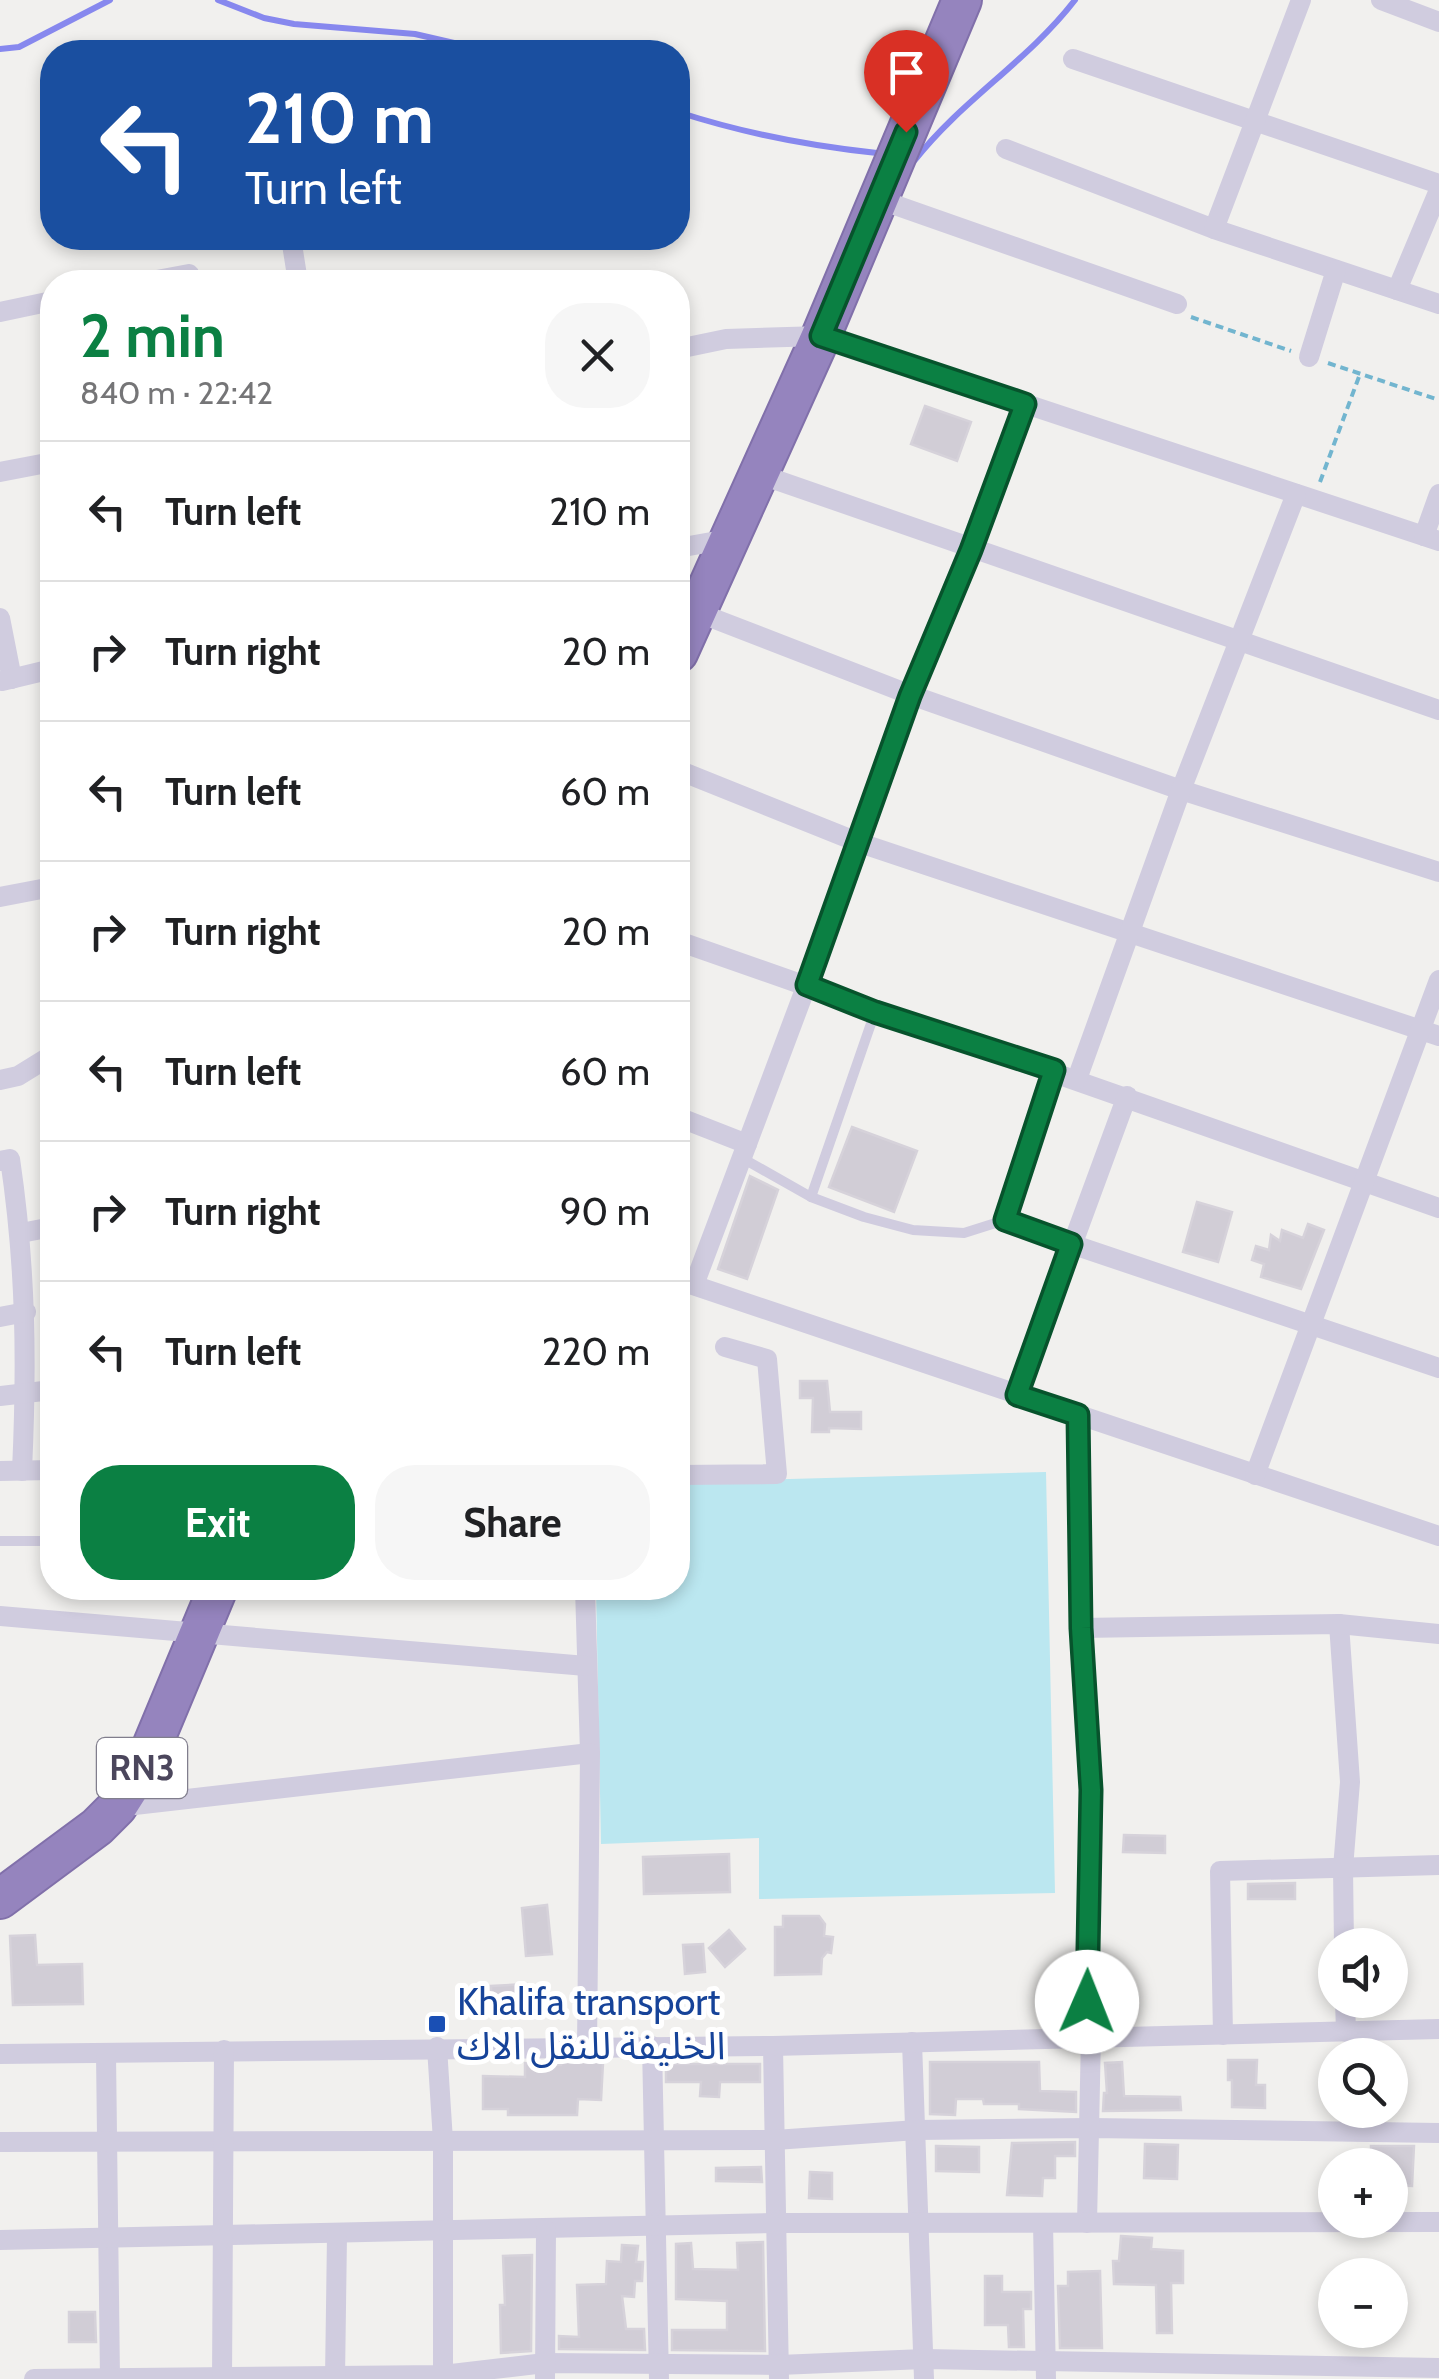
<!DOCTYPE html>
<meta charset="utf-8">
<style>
body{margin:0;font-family:Cabin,"Noto Sans Arabic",sans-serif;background:#f6f6f6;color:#202124;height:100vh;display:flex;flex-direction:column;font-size:38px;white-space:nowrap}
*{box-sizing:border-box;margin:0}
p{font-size:32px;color:#757577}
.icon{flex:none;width:55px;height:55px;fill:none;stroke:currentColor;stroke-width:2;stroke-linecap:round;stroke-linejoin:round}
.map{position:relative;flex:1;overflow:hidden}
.sheet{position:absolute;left:40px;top:270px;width:650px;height:1330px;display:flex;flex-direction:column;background:#fff;border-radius:40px;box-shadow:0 5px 15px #0003}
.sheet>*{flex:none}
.top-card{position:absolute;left:40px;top:40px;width:650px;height:210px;border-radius:40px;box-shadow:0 5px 15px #0003;background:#1a4fa0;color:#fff;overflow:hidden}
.fabs{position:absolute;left:1318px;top:1928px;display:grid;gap:20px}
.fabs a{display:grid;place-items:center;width:90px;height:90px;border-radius:50%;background:#fff;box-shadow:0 5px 15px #0003;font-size:50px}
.pin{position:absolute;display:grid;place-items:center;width:85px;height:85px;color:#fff;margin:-102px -42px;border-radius:50% 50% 50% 0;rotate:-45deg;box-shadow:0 0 10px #0007}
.pin .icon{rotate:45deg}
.me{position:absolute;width:110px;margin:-55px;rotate:1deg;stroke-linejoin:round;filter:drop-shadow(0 0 8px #0008)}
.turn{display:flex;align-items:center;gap:35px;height:210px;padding:0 40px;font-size:45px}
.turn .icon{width:130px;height:130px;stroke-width:2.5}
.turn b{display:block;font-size:70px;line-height:85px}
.round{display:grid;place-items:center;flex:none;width:105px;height:105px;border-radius:40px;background:#f6f6f6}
.summary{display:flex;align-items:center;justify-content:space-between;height:170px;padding:0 40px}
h1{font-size:60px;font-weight:700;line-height:75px;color:#0b8043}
.button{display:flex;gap:20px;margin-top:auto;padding:20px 40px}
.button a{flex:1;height:115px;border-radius:40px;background:#0b8043;color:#fff;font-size:40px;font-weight:700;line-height:115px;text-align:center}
.button a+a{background:#f6f6f6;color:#202124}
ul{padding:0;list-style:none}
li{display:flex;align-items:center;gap:30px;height:140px;padding:0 40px;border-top:2px solid #e0e0e0}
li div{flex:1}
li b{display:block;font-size:38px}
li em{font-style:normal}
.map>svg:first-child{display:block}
.green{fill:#bbe7f0}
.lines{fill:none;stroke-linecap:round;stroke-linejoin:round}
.stream{stroke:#8788ee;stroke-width:6}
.building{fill:#d1cdd6;stroke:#d6d2da;stroke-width:2.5}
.highway-casing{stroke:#8170aa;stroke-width:42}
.path{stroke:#72b5cf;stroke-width:4;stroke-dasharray:8 5;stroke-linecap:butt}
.lane{stroke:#d0ccdf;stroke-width:10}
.street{stroke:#d0ccdf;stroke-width:20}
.highway{stroke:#9584be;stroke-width:38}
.route-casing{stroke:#07532c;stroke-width:25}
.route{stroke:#0b8043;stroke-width:18}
.transit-dot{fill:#1a4fb4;stroke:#fff;stroke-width:4}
.labels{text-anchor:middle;stroke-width:10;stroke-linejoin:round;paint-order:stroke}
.shield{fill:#fff;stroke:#817e8d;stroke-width:2.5}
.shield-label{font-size:35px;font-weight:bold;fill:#4b465c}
.transit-label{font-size:38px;fill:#164399;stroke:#fff;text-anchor:start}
</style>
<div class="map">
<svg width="1439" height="2379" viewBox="0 0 1439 2379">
<rect width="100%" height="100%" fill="#f1f0ee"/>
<path class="green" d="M1046,1472l9,421 -296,6v-61l-158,6 -5,-256h82v-106z"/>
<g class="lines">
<g class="stream">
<path d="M218,0l46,18 30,6 121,10 78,18"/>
<path d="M0,49l19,-2 91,-47"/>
<path d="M678,112c65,21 131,34 199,41"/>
<path d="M915,160c47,-60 113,-99 160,-160"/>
</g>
</g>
<g class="building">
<path d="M925,406l46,16 -14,39 -46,-17z"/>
<path d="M852,1127l65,24 -23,61 -65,-25z"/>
<path d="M750,1176l28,14 -31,89 -29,-10z"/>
<path d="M1197,1202l35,10 -14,50 -35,-10z"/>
<path d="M1308,1224l16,6 -23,59 -40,-12 3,-13 -12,-4 4,-14 13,4 2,-15 9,6 2,-11 21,8z"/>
<path d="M800,1381h27l3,31h31v17l-32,-1v4h-17l1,-34h-13z"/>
<path d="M1124,1835l41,1v17l-42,-1z"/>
<path d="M729,1854l1,38 -86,2 -1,-37z"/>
<path d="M1295,1883v16h-47v-15z"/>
<path d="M547,1905l5,49 -26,2 -4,-48z"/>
<path d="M783,1916h36l6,8 -1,12 9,1 -2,16 -4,-1 -5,6 -1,16 -46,1v-48h8z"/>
<path d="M729,1930l16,19 -20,18 -16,-19z"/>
<path d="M35,1935l2,30 45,-1 1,40 -70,1 -3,-69z"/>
<path d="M703,1944l2,28 -20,2 -2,-29z"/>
<path d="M527,1984l1,32 -36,1 -1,-31z"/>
<path d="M1228,2060h29l-1,25h9v23l-33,-1v-27h-4z"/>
<path d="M562,2062l41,1 -2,37 -23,-1 -1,16h-69v-6h-25v-33l42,1v-14l36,2z"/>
<path d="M930,2062h109l1,29 36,1v20l-57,-3v-5h-35l-1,-5h-27l-1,16 -25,-1z"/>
<path d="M1122,2062l2,34 56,1 1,13 -78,1 1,-18h3l-2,-30z"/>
<path d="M666,2064h94v18h-40l-1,15 -19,-1 1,-14h-35z"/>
<path d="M1075,2142v14h-20v22h-12l-1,18 -35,-1 5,-52z"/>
<path d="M1145,2144l33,1 -1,34 -33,-1z"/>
<path d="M936,2146l43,1v25l-43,-1z"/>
<path d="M1371,2146h43l-2,40 -22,-1v-20h-19z"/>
<path d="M761,2167l1,15 -46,-1v-13z"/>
<path d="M810,2172l22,1v26l-23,-1z"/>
<path d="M1121,2236l31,2 -1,11 32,2v32h-12l1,50h-15l-1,-48 -42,-1 -1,-23h6z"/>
<path d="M763,2242l2,109 -93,-1v-20h55v-29l-51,-2v-55l15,-1 2,26 45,1 -1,-27z"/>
<path d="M622,2245l16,1 -2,16h7l-1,19h-7l-1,16 -12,-1 4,33h18l1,21 -86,-1v-13l20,1 -2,-52 29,-1 1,-23 14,1z"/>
<path d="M532,2255l-1,96 -30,2 -1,-48h5l-2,-49z"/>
<path d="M1100,2271l2,77h-42l-2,-62h10v-14z"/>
<path d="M985,2276h17v16h29v17h-8l1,38h-15l-1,-22h-23z"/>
<path d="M69,2312h26l1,30h-27z"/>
</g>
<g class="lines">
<g class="highway-casing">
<g id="highway">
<path d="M678,653l143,-317 141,-336"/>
<path d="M0,1899l97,-72 20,-20 28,-44 73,-175"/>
</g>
</g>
<g class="path">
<path d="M1191,317l100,34"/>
<path d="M1328,363l111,37"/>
<path d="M1320,482l40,-108"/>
</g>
<g class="lane">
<path d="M742,1158l69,39 53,20 49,13 51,3 41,-13 66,24"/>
<path d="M811,1197l64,-185"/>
<path d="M1005,1220l49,-148"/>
<path d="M0,1541h52"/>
</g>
<g class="street">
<path d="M1381,0l58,22"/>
<path d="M1073,59l366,125"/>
<path d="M1006,149l208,80 225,75"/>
<path d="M878,199l299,105"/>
<path d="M1214,229l87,-229"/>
<path d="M291,238l7,44"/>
<path d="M146,282l43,-8"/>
<path d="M1397,290l42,-100"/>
<path d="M0,312l52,-11"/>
<path d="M678,349l48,-10 95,-3 618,205"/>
<path d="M1309,357l27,-87"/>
<path d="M0,472l52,-10"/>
<path d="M759,474l680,236"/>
<path d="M1424,536l15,-42"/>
<path d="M678,548l50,-9"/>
<path d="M694,611l217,84 270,95 258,82"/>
<path d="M0,618l12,61"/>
<path d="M2,681l50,-12"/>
<path d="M678,770l182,73 579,193"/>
<path d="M0,897l52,-10"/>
<path d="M678,941l761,267"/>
<path d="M1077,1079l104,-289 115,-296"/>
<path d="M0,1080l18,-4 34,-21"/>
<path d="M678,1117l69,27"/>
<path d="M0,1161l10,-2c16,108 17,203 12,312"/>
<path d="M21,1233l31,-6"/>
<path d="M1071,1244l368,124"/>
<path d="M678,1280l761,256"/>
<path d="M694,1285l166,-442 51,-148 114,-291"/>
<path d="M0,1317l26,-5"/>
<path d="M1017,1395l110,-299"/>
<path d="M0,1396l52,-6"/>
<path d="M1078,1415l3,213 10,162 -4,247"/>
<path d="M0,1471l52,-1"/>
<path d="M678,1475l99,-1 -10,-115 -42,-12"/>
<path d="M1255,1475l184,-495"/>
<path d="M585,1588l5,165 -3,295"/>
<path d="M0,1616l586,50"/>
<path d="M1339,1624l11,158 -7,86 1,77"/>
<path d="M1081,1628l258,-4 100,10"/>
<path d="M117,1807l473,-54"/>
<path d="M1345,2000l1,32"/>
<path d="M1223,2035l-3,-164 219,-6"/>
<path d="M912,2042l12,337"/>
<path d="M652,2046l7,333"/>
<path d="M773,2046l6,333"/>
<path d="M437,2047l6,94v238"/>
<path d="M0,2054l773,-8 666,-17"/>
<path d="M106,2054l4,325"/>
<path d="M0,2142l775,-2 142,-10 174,-2 348,5"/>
<path d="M1043,2223l3,156"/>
<path d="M1087,2223l4,-187"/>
<path d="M0,2240l774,-17 665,-1"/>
<path d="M34,2379l409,-4 102,-12 234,2 145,-6 515,9"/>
<path d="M222,2379l2,-329"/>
<path d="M335,2379l2,-144"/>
<path d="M545,2379l1,-149"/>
</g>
<use href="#highway" class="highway"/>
</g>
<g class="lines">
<g class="route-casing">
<path id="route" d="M906,132l-85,204 204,68 -54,146 -61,146 -103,289 68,27 179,58 -49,150 66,24 -54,151 61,20 3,213 10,162 -4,212"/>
</g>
<use href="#route" class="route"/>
</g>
<rect class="transit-dot" x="427" y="2014" width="20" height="20" rx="5"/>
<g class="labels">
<rect class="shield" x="97" y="1738" width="90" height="60" rx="8"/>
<g class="shield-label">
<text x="142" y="1780">RN3</text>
</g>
<g class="transit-label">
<text x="457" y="2015">Khalifa transport<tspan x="457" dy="44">الخليفة للنقل الاك</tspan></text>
</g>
</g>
</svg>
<div class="fabs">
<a><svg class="icon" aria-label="sound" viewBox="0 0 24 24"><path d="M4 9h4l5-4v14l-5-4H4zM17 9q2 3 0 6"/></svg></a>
<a><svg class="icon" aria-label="search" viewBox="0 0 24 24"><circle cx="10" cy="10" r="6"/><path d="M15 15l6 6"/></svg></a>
<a>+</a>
<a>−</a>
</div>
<div class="pin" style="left:906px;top:132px;background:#d93025"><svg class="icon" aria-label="arrive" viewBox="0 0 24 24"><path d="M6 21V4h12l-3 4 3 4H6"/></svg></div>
<svg class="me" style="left:1087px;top:2002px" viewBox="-20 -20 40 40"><circle r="19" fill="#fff"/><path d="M0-13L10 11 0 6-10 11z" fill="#0b8043"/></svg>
<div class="top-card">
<div class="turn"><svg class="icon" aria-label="left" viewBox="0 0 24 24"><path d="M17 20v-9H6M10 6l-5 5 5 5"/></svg><div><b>210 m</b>Turn left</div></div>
</div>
<section class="sheet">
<div class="summary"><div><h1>2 min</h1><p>840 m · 22:42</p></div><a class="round"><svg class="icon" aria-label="close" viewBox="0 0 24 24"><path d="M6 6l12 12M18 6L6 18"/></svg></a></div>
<ul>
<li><svg class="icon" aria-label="left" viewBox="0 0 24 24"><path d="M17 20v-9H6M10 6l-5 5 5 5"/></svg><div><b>Turn left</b></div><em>210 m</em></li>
<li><svg class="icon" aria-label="right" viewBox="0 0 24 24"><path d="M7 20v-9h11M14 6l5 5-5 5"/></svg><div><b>Turn right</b></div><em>20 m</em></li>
<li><svg class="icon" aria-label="left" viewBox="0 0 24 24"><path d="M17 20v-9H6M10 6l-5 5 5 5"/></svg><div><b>Turn left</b></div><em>60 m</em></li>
<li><svg class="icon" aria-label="right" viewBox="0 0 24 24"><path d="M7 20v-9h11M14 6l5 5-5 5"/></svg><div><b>Turn right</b></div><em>20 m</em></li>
<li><svg class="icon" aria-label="left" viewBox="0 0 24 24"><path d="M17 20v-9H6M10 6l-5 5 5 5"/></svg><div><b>Turn left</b></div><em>60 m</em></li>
<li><svg class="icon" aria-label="right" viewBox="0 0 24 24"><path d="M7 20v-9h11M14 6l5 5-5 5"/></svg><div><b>Turn right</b></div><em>90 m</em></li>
<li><svg class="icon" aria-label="left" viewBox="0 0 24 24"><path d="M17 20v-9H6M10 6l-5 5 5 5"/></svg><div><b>Turn left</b></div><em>220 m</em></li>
</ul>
<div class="button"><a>Exit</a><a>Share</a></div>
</section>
</div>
